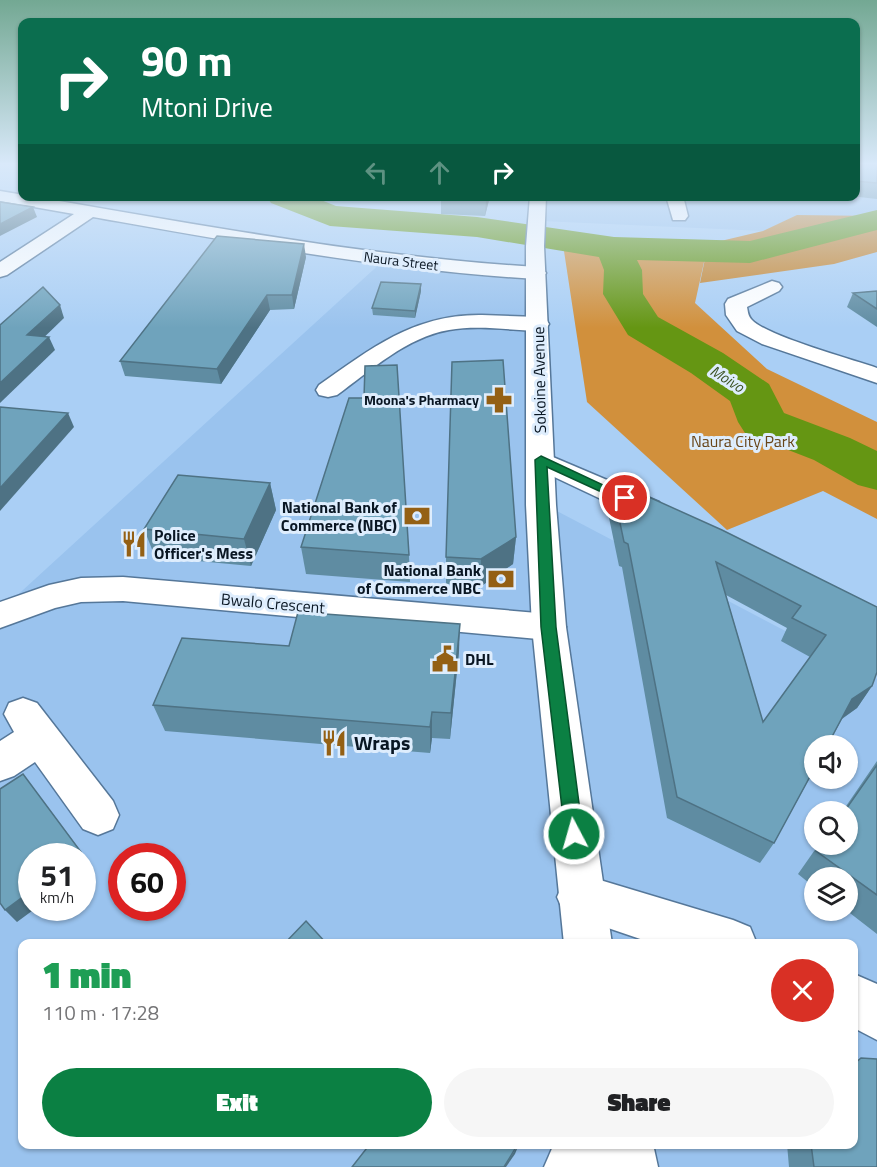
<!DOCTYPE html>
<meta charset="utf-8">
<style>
body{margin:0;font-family:"Titillium Web",sans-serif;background:#f6f6f6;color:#202124;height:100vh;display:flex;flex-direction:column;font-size:22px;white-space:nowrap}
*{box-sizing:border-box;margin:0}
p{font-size:20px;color:#757577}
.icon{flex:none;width:33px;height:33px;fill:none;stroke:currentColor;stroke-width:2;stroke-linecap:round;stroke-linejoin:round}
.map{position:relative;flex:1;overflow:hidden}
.drawer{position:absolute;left:18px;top:939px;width:840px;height:210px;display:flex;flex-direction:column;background:#fff;border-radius:12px;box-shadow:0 2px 4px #0004}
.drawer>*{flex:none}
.top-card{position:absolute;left:18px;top:18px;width:842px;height:183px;border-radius:12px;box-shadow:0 2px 4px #0004;background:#0b6e4f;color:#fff;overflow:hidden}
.fabs{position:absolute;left:804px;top:735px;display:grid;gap:12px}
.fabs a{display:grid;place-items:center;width:54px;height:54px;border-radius:50%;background:#fff;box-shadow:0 2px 4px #0004;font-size:30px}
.speed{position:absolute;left:18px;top:843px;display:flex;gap:12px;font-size:30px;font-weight:700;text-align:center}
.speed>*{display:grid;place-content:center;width:78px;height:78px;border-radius:50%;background:#fff;box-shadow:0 2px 4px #0004;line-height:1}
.speed small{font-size:15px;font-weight:400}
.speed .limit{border:9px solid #d22;background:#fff;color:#111}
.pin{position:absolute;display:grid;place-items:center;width:51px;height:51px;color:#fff;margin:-26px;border:3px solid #fff;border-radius:50%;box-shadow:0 2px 6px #0007}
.me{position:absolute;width:66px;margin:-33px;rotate:354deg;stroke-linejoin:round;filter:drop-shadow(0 0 4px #0008)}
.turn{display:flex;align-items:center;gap:21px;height:126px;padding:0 24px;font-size:27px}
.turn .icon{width:78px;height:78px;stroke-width:2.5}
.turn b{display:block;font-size:42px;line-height:51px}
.lanes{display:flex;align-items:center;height:57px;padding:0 24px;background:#0003;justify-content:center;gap:30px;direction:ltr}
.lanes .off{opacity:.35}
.round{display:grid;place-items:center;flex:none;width:63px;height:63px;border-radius:32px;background:#f6f6f6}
.summary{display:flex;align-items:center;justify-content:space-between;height:102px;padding:0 24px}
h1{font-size:36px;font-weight:800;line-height:45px;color:#1e9e55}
.button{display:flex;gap:12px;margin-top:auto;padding:12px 24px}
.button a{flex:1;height:69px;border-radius:36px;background:#0b8043;color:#fff;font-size:24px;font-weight:800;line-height:69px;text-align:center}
.button a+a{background:#f6f6f6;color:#202124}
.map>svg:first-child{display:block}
.built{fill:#9ac3ee;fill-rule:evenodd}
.green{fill:#d1903c}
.forest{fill:#c6852e}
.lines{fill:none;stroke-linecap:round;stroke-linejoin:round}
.river{fill:#659613;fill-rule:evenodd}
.minor-casing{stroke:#579;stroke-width:3}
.major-casing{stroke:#579;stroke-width:3}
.minor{fill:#fff;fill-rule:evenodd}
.major{fill:#fff;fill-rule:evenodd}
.wall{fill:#5f8ca2;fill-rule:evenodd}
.shaded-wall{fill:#4e7284}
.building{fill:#6fa3bc;stroke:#4e7284;stroke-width:1.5;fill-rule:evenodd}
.route{fill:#0b8043;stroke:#07532c;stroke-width:1.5}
.labels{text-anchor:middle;stroke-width:6;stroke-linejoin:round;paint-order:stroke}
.far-street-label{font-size:14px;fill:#091623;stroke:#deedfd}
.far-poi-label{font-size:14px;font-weight:bold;fill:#091623;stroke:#deedfd;text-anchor:end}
.far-water-label{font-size:15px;font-style:italic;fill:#3b5122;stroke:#deedfd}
.street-label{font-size:16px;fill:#091623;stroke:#deedfd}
.park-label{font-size:16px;fill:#69461a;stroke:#deedfd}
.poi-label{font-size:16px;font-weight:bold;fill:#091623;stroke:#deedfd;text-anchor:end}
.near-poi-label{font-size:20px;font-weight:bold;fill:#091623;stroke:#deedfd;text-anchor:start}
</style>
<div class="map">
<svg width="877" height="1167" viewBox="0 0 877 1167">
<rect width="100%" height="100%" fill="#aacff5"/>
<g class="built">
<path d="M877,165v71l-336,-15 -1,-24 315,-1z"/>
<path d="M384,260l159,23 12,227 322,169v488h-877v-556zM814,746h34v32h-34zM814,812h34v32h-34zM32,856h50v52h-50zM122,856h50v52h-50zM814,878h34v32h-34zM22,944h832v200h-832z"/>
</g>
<path class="green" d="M562,238l146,6 -13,59 72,66 110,53v97l-54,-28 -96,39 -140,-128z"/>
<path class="forest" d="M797,215l80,1v36l-43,12 -134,19 8,-39 55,-13z"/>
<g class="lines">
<path class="river" d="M266,196h45l25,10 141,11 137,20 136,4 127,-31v20l-127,33 -113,-3 5,10 1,24 15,23 65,36 46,31 15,29 66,25 27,13v39l-19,-5 -44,-25 -69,-27 -7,-11 -8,-21 -39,-28 -63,-38 -25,-41 1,-24 -5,-13 -122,-20 -147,-11 -59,-23z"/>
<g class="minor-casing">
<g id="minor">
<path d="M0,191c175,29 355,65 536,76l7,2 3,4 -3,4 -7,2c-150,-9 -296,-36 -443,-62l-86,58 -7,2v-15l74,-48 -74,-13z"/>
<path d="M666,196h17l5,20 -3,4h-12z"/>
<path d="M772,281l7,2 3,4 -3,4 -32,16c1,5 1,9 5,13 15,16 99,39 125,48v15l-115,-39 -25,-13 -11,-16 -1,-11 3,-5z"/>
<path d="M482,315l56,2 8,2 3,5 -3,5 -8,2c-29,-1 -60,-6 -89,-1 -42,7 -79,41 -112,65l-9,2 -9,-2 -3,-5 3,-5c53,-37 95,-71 163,-70z"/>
<path d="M541,452l118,50 4,7 -4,7 -11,3 -11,-3 -106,-50 -4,-6 4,-6z"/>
<path d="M123,577l426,37 12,4 5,9 -5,9 -12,4 -426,-39 -42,1 -26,6 -55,20v-26l49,-17 32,-7z"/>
<path d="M23,698l14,5 76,98 6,14 -6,14 -15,6 -15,-6 -48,-67 -21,14 -14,5v-40l14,-9 -10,-18 5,-11z"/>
<path d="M580,874l153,46 17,7 7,17h-102l-91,-31 -7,-16 7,-16z"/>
<path d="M854,974l23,10v56l-23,-12z"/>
<path d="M554,1144h63l-10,23h-63z"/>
</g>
</g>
<g class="major-casing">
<g id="major">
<path d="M530,196h16l-2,50 12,259 10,122 46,317h-48l-32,-317 -6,-122v-259z"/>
<path d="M597,1144h56l5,23h-58z"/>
</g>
</g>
<use href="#minor" class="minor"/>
<use href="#major" class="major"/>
</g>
<g class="wall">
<path d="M855,165h22v34l-27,-3h5z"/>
<path d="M441,196h49l-5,20 -44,-2z"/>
<path d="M306,257l-12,52 -24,1 -49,74 -96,-8 -5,-15z"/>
<path d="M421,291l-6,27 -42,-3 -1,-7z"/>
<path d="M877,291v36l-30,-20 6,-14z"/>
<path d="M611,480l266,127 -5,79 -15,22 -15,11 -68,124 -14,20 -93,-45 -45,-251 -3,-1 -13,-63zM726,595l61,33 -6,13 29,16 -47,65z"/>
<path d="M270,483l6,27 -25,56 -96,-9 -11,-28z"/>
<path d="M516,537l-3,27 -33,23 -34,-3v-27z"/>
<path d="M301,547l108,8 1,27 -104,-8z"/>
<path d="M289,646l170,5 -9,88 -18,-1 -2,15 -265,-22 -12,-26z"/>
<path d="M877,761v173l-31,-24h2v-32h-34v9l-16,-13 21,-30h29v-32h-6z"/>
<path d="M861,1058l16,109h-88l-2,-23h67v-81z"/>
</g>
<g class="shaded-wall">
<path d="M487,196h3l-5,20 1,-16z"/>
<path d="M33,207l4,10 -37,19v-12z"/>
<path d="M304,244l2,13 -12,52 -2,-14z"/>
<path d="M421,284v7l-6,27v-7z"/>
<path d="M267,295l3,15 -49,74 -4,-15z"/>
<path d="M60,305l4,13 -31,30 -6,-13z"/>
<path d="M49,337l6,13 -55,53v-20z"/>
<path d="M68,413l6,14 -74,84v-23z"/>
<path d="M270,483l6,27 -25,56 -7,-27z"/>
<path d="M516,537l-3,27 -33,23 1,-28z"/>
<path d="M460,624l-1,27 -9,88 1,-26z"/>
<path d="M872,686l-15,22 -20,14 15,-23z"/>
<path d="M432,712v26l-2,15v-26z"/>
<path d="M23,774l68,91 -9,7v-16h-7z"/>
<path d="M32,890v18h4l-19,14 -12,-12z"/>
<path d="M519,1144l-4,10 -9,13h-2z"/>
</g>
<g class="building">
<path d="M855,165h22v18l-22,-2z"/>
<path d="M441,196h46l-1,4 -45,-2z"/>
<path d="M0,202l33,5 -33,17z"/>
<path d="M217,236l87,8 -12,51h-25l-50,74 -97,-8z"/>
<path d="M381,282l40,2 -6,27 -43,-3z"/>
<path d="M43,287l17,18 -33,30 22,2 -49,46v-58z"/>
<path d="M877,291v18l-24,-16z"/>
<path d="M503,360l13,177 -35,22 -35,-2 6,-195z"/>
<path d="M397,365l12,190 -108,-8 48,-149h15l1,-32z"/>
<path d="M0,407l68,6 -68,75z"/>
<path d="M178,475l92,8 -26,56 -100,-10z"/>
<path d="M611,480l111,50 155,77v65l-5,14 -20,13 -25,47h-13v23l-40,74 -97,-46 -49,-253 -4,-2zM716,562l85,44 -9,12 34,17 -63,87z"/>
<path d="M298,612l162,12 -9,89 -19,-1 -2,15 -277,-22 29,-67 107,8z"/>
<path d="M877,765v130l-61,-44 5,-7h27v-32h-4z"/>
<path d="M23,774l58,78 -6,4h-43v34l-27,20 -5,-7v-114z"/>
<path d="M306,921l21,23h-43z"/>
<path d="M861,1058l16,1v108h-63l-3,-23h43v-80z"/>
<path d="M370,1144h148l-14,23h-152z"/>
</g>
<linearGradient id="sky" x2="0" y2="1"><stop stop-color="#73a893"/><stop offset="0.5" stop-color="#d9e9fa"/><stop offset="1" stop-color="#d9e9fa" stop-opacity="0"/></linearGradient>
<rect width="877" height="328" fill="url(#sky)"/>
<path class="route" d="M541,456l90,42 -6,4 -4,-1 -74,-34 9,160 27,207 -3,6 -6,2 -6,-2 -3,-6 -24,-207 -6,-167z"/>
<defs>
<g id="pharmacy-bare" transform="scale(2.07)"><path d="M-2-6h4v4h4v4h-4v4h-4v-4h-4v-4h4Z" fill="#946014" stroke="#deedfd" stroke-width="2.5" paint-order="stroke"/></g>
<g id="bank-bare" transform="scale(2.07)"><path d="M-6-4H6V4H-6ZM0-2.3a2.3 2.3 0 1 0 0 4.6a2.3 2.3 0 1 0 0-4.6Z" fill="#946014" stroke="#deedfd" stroke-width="2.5" paint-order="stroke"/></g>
<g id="restaurant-bare" transform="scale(2.07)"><path d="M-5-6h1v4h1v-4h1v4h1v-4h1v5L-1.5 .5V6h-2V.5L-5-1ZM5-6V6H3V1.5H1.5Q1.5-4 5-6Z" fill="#946014" stroke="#deedfd" stroke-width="2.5" paint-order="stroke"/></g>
<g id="civic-bare" transform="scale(2.07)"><path d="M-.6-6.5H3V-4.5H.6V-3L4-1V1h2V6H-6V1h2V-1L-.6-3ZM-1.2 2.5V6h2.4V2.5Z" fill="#946014" stroke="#deedfd" stroke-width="2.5" paint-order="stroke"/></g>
</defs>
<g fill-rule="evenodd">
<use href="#pharmacy-bare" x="499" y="400"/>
<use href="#bank-bare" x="417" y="516"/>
<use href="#restaurant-bare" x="134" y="544"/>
<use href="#bank-bare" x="501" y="579"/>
<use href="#civic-bare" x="445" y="659"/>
<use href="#restaurant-bare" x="334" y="743"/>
</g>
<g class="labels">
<g class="far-street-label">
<text transform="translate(401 261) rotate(7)" y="5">Naura Street</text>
</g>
<g class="far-poi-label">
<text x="479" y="405">Moona's Pharmacy</text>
</g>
<g class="far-water-label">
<text transform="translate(727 379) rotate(32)" y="5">Moivo</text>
</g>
<g class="street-label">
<text transform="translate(539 380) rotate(-91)" y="6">Sokoine Avenue</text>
<text transform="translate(273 603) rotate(5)" y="6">Bwalo Crescent</text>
</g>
<g class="park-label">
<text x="743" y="447">Naura City Park</text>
</g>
<g class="poi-label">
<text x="397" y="513">National Bank of<tspan x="397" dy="18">Commerce (NBC)</tspan></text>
<text x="154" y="541" text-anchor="start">Police<tspan x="154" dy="18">Officer's Mess</tspan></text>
<text x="481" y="576">National Bank<tspan x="481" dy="18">of Commerce NBC</tspan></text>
<text x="465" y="665" text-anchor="start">DHL</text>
</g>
<g class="near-poi-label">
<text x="354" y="750">Wraps</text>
</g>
</g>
</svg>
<div class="fabs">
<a><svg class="icon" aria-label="sound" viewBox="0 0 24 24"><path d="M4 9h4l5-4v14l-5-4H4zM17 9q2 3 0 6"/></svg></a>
<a><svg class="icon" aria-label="search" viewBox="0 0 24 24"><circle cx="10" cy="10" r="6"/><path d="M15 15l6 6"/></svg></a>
<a><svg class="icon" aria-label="layers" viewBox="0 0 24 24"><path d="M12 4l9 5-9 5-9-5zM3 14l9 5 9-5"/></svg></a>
</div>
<div class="speed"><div>51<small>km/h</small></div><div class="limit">60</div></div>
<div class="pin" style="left:625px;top:498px;background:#d93025"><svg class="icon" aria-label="arrive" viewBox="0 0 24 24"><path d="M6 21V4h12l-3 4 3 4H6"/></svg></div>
<svg class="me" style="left:574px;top:834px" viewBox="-20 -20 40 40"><circle r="17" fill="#0b8043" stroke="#fff" stroke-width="3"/><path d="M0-11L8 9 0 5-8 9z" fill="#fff"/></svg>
<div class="top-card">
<div class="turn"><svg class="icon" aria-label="right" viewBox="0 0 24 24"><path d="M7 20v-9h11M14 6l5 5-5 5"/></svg><div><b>90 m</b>Mtoni Drive</div></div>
<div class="lanes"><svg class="icon off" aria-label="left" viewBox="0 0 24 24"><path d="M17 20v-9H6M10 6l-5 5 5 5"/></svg><svg class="icon off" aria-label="ahead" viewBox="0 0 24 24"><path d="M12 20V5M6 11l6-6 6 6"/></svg><svg class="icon" aria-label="right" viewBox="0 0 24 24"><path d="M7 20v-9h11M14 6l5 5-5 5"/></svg></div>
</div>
<section class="drawer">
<div class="summary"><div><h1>1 min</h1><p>110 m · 17:28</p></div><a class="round" style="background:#d93025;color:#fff"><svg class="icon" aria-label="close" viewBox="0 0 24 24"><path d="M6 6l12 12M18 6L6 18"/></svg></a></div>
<div class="button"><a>Exit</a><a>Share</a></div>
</section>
</div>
